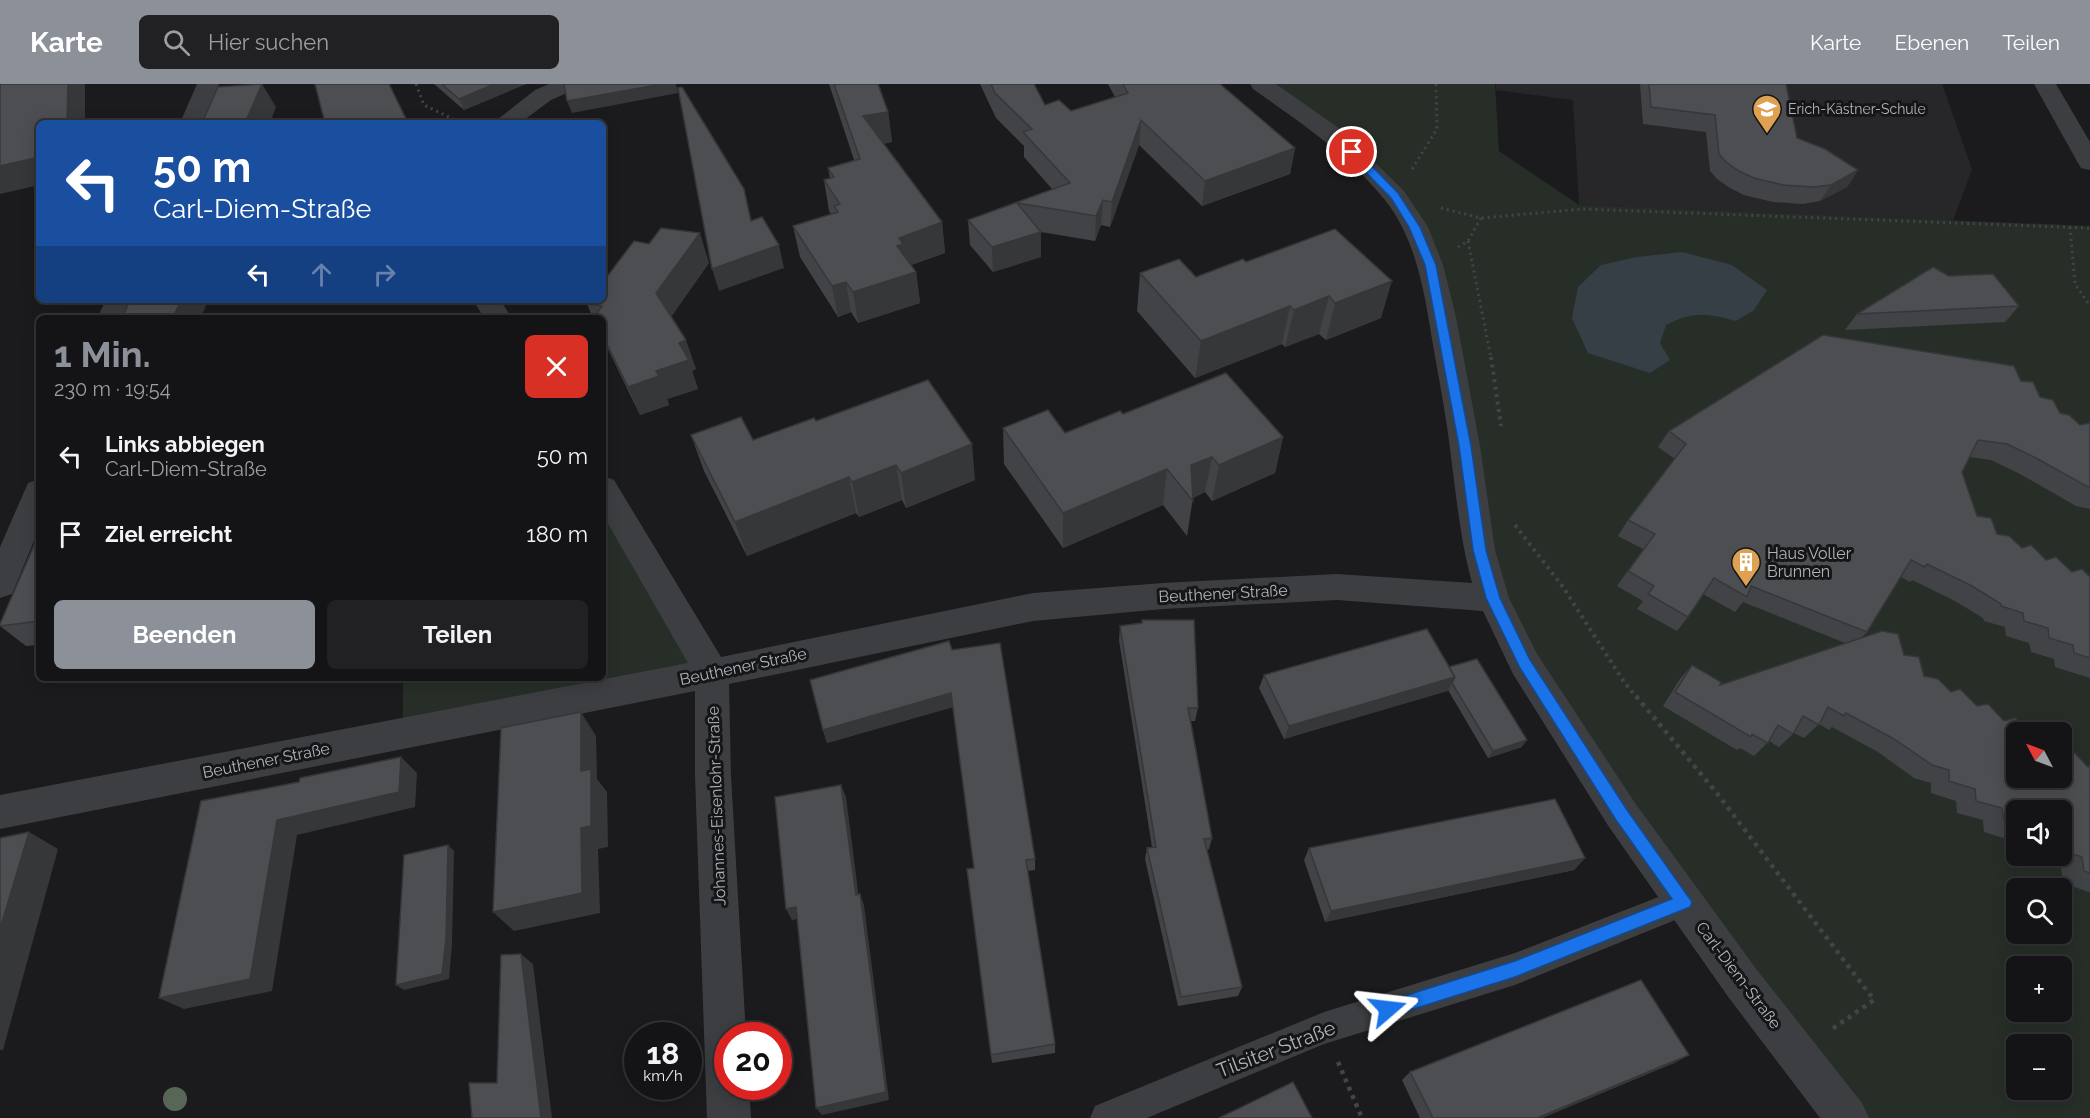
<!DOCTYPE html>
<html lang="de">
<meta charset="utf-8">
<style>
body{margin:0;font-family:Raleway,sans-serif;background:#212123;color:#f1f3f6;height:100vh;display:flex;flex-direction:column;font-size:22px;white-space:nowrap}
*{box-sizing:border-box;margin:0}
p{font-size:20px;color:#9d9ea1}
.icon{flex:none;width:33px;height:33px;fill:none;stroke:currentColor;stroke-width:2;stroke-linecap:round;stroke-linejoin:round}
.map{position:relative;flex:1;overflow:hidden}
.side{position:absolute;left:36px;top:231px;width:570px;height:366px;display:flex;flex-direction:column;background:#141416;border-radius:9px;box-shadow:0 3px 15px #0003,0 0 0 2px #333335}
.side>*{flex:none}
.hud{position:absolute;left:36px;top:36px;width:570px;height:183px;border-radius:9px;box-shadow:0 3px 15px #0003,0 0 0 2px #333335;background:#1a4fa0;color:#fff;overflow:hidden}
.needle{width:39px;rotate:311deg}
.buttons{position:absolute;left:2006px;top:638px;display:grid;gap:12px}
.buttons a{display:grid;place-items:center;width:66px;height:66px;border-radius:9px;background:#141416;box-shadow:0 3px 15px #0003,0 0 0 2px #333335;font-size:30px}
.speed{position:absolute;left:624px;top:938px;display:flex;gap:12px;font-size:30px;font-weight:700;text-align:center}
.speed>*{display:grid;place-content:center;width:78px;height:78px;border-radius:50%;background:#141416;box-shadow:0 3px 15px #0003,0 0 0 2px #333335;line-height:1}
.speed small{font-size:15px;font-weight:400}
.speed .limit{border:9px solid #d22;background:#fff;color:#111}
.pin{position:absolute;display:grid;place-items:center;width:51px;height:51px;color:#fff;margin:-26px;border:3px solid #fff;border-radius:50%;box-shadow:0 2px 6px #0007}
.me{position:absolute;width:66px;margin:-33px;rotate:73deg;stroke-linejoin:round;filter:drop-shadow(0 0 4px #0008)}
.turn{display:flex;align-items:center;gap:21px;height:126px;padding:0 18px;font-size:27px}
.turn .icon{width:78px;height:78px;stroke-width:2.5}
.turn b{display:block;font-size:42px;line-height:51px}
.lanes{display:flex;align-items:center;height:57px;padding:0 18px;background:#0003;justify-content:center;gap:30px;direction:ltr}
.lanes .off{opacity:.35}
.round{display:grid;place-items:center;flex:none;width:63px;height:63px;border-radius:9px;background:#212123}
.head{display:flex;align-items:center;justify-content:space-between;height:102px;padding:0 18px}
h1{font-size:36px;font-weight:700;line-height:45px;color:#8c9099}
.action{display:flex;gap:12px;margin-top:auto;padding:12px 18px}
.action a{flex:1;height:69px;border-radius:9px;background:#8c9099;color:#fff;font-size:24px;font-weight:700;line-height:69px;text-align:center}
.action a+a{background:#212123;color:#f1f3f6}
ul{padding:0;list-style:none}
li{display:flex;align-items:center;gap:18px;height:78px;padding:0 18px}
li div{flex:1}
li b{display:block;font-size:22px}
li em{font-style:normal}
header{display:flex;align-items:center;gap:36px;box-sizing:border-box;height:84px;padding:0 30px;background:#8c9099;color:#fff}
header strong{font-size:28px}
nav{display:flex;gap:33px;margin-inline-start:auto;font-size:21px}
.search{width:420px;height:54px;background:#212123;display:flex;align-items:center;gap:15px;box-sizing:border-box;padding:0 21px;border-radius:9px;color:#9d9ea1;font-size:22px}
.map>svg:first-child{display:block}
.built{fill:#27272a}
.green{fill:#272e28;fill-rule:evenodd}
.water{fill:#363f45}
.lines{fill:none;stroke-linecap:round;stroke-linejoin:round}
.path-far2{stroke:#424548;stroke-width:3;stroke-dasharray:2 4;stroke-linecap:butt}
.path-far1{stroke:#424548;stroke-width:4;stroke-dasharray:3 4.5;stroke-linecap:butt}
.path{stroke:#424548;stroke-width:4.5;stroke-dasharray:4 5;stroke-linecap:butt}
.lane{fill:#3c3e41;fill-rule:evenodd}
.street{fill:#3c3e41;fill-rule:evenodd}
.tree{fill:#586658}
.wall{fill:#424347}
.shaded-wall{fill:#363739}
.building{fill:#4d4e52;stroke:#363739;stroke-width:1.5}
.route{fill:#1a73e8;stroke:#114b97;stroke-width:1.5}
.labels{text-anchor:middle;stroke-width:6;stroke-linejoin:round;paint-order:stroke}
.far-poi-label{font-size:14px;fill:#afb4bb;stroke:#161618;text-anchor:start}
.poi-label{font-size:16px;fill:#afb4bb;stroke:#161618;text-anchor:start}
.street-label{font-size:16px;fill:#afb4bb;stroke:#161618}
.near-street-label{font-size:20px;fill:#afb4bb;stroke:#161618}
</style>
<header>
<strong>Karte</strong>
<div class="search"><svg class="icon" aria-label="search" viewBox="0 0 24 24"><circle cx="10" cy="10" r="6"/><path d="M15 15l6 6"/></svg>Hier suchen</div>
<nav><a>Karte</a><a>Ebenen</a><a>Teilen</a></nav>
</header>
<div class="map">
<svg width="2090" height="1034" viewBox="0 0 2090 1034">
<rect width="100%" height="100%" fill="#1b1b1d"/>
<path class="built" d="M1496,0h446l30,85 -19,52 -374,-16 -6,-105 -77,-10z"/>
<g class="green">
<path d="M1263,0h232l4,67 80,54 511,21v892h-223l-179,-233 -190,-286 -56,-282 -47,-121zM2016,648h45v45h-45zM2016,726h45v45h-45zM2016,804h45v45h-45zM2016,882h45v45h-45zM2016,960h45v45h-45z"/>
<path d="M603,420l106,167 -306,58v-51h200z"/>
</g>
<path class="water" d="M1682,168l50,13 35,25 -13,20 -18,11c-29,-8 -43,-10 -70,4l-6,18 10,17 -20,13 -62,-20 -16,-35 6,-31 23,-22 36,-8z"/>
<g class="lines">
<g class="path-far2">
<path d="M416,0l8,21 37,18"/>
<path d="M1412,85l25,-40 -1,-45"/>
<path d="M1441,124l40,10 102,-9 507,19"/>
<path d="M2070,143l5,57 15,22"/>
<path d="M1468,157l23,117"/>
<path d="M1458,163l10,-6 13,-23"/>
</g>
<g class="path-far1">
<path d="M1491,273l10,69"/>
<path d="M1515,441l48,62 61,95 13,16"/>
</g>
<g class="path">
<path d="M1636,612l80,96 158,208 -42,29"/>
<path d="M1338,978l24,56"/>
</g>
<path class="lane" d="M1684,803l11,5 4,10 -4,10 -180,73 -191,59 -177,74h-57l5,-12 229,-94 191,-59z"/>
<g class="street">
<path d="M197,0h22l-15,39h-24z"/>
<path d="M549,0h30l-3,5 -25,11 -31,23h-27l42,-33z"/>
<path d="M1250,0h26l67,47 61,60 24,36 15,38 13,52 24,129 15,104 14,48 28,56 98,149 122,167 105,133 7,15h-49l-91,-120 -120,-171 -96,-153 -30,-63 -146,-11 -174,9 -130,12 -304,63 2,92 15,259h-18v51h21l2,32h-44l-12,-342v-85l-695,138v-34l688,-132 -85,-148v-39l11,4 107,177 312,-64 130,-10 174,-9 135,9c-12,-44 -16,-89 -22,-134 -4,-35 -11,-69 -17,-104 -8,-49 -16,-105 -48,-145 -37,-46 -85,-78 -132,-111z"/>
<path d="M2034,0h22l34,58v28l-9,-2 -3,-5z"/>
<path d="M106,216h26l-7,18h-28z"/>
<path d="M473,216h27l12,18h-28z"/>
<path d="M39,395v50l-27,65 -12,4v-51l28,-64z"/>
</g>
</g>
<circle class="tree" cx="175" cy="1015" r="12"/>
<g class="wall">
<path d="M434,0h92l-62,26z"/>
<path d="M829,0h49l10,28 4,30 -9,2 59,78 3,31 -34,12 5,7 4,31 -62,20 -7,-11 -13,5 -38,-60 -7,-31 38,-12 -2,-3 -5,-31 6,-2 -2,-10 26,-8z"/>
<path d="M980,0h54l11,21 26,6 44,-14 -7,-13h112l75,64 -5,26 -88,32 -63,-61 -29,82 -9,-2 -6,16 -54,-9v25l-48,15 -23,-27 -2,-25 84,-31 -28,-32v-11l-28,-28z"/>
<path d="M1640,0h146l11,54 61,32 -11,17 -27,14 -17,3 -30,-2 -29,-7 -14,-7 -13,-9 -7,-8 -4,-39 -63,-8z"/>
<path d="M1246,178l135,56 -55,22 -7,-6 -34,13 -3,-3 -87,34 -58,-67 3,-38 56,4z"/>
<path d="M709,179l-38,53 25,53 -4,2 6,18 -31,10 2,6 -29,10 -37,-76v-21h-10l-6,-14z"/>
<path d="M1949,192l70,30 -14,16 -160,8 12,-16z"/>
<path d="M2021,297l39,32 20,12 10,-2v86l-14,-3 -56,-32 -29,-14 -21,-3 -8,15 15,44 20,18 25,14 24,12 26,12 18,5v101l-35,-11 -1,-8 -23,-7 -2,-9 -23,-7 -1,-9 -21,-6 -1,-3 -28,-17 -43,-21 -2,2 -9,-5 -34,55 -6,6 43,17 20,21 27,16 53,29 12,11 72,35 2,-1v125l-1,1 -26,-9 -2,-15 -30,-9 -1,-4h31v-45h-45v32l-32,-10 -1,-12 -26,-7 -1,-12 -25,-8v-10l-17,-5 -36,-26 -46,-25 -3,3 -10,-6 -15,14 -10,-5 -15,14 -10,-6 -15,15 -14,-8 -3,2 -74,-44 17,-27 12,-14 28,20 125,-42 -102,-41 -8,10 -32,-18 -15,23 -11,14 -40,-22 6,-8 -26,-15 26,-37 -25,-13 10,-16 47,-61 -17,-12 11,-16z"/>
<path d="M1123,330l160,23 -8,36 -63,28 -7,-9 -12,6 -6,38 -24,-31 -100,43 -59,-84 -1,-36 62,5z"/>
<path d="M816,337l159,59 -69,28 -4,-8 -43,17 -3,-4 -109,43 -43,-85 -13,-36 62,5z"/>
<path d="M39,450v111l-13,1 -26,-20v-2z"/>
<path d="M1120,542l78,82 -3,13h-4l21,117 -3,11 -2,1 35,137 -4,9 -60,10 -33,-147 2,-11 5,-1 -33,-207z"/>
<path d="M949,557l86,218v11l-8,1 28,173v9l-63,10 -25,-194 7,-1 -21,-161 -126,36 -4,-13z"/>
<path d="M1449,583l73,80 -34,11 -40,-68 -164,49 -25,-51 5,-13z"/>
<path d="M1309,764l276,10 -11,12 -249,52 -21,-62z"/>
<path d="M1689,971l-15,8 -132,55h-122l-18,-38 8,-8z"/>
</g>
<g class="shaded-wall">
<path d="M68,0h17v39h-18z"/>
<path d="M262,0l14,23 -6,16h-25z"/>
<path d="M494,0h32l-62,26 -5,-11z"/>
<path d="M662,0h14l2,9 -106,20 -5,-12z"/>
<path d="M888,28l4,30 -25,5 -4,-31z"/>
<path d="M1141,36l-2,25 -29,82 2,-25z"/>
<path d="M1295,64l-5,26 -88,32 3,-25z"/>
<path d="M39,73v28l-39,9v-28z"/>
<path d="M1858,86l-11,17 -27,14 11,-16z"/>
<path d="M1103,116l-2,25 -6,16 1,-25z"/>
<path d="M942,138l3,31 -39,14 -9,-21 2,-8z"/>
<path d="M1041,148v25l-48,15 -1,-25z"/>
<path d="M700,149l9,30 -42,60 -11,-30z"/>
<path d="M779,161l5,23 -65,23 -7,-22z"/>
<path d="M916,188l4,31 -62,20 -5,-31z"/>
<path d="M1392,197l-11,37 -55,22 9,-37z"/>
<path d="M846,198l5,30 -13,5 -6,-31z"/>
<path d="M1329,212l-10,38 -34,13 9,-37z"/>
<path d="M181,216h27l-7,18h-28z"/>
<path d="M1290,222l-8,38 -87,34 6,-37z"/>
<path d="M686,256l10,29 -4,2 6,18 -31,10 2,6 -29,10 -12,-28 28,-16 23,-28z"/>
<path d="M1283,353l-8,36 -63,28 7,-36z"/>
<path d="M972,360l3,36 -69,28 -5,-35z"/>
<path d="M1212,373l-7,35 -14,7v-34z"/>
<path d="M896,381l6,35 -43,17 -7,-35z"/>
<path d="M1167,385l-4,36 -100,43v-35z"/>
<path d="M849,393l7,36 -109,43 -12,-34z"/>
<path d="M1455,593l-7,14 -164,48 5,-13z"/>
<path d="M951,609l2,14 -126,36 -4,-13z"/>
<path d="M581,628l15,24 1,43 10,13 1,55 -10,2 2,64 -86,18 -21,-19 88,-141z"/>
<path d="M1527,656l-5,7 -34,11 5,-7z"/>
<path d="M401,673l16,16 -2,34 -118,28 -25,156 -88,18 -25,-11 118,-178z"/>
<path d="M841,701l5,12 14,109 -4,-11z"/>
<path d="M29,748l29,17 -55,201h-3v-121z"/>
<path d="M448,761l6,6 -2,93 -3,35 -45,11 -8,-5z"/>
<path d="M1585,774l-11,12 -249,52 6,-11z"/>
<path d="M860,810l4,11 25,195 -67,15 -6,-7z"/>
<path d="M796,823l5,11 -9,2 -6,-11z"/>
<path d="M521,870l12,10 19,154h-11z"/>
<path d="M1689,971l-15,8 -132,55h-5z"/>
</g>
<g class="building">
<path d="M0,0h68l-1,39h-28v34l-39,9z"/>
<path d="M262,0l-17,39h-43l16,-36z"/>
<path d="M315,0h74l19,39h-83z"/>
<path d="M442,0h52l-35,15z"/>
<path d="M564,0h98l-95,17z"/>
<path d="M834,0h44l10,28 -25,4 79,106 -43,16 4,6 -6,2 19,26 -63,20 -7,-10 -14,4 -39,-60 45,-14 -4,-6 6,-2 -16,-24 10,-3 -6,-9 32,-9z"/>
<path d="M991,0h43l11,21 14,-5 12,11 57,-18 -5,-9h97l75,64 -90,33 -64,-61 -29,82 -9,-2 -7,16 -79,-13 24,29 -49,15 -24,-27 102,-37 -47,-51 9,-3 -37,-36z"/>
<path d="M1649,0h137l11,54 28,11 33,21 -27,15 -18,2 -30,-2 -29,-7 -15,-7 -13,-9 -7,-8 -4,-39 -64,-8z"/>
<path d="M682,3l62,102 7,32 11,-4 17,28 -67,24 -34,-181z"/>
<path d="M661,144l39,5 -44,60 30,47 -7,3 10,17 -33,11 3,5 -31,11 -25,-51v-18l-9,-1 8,-11 -15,-2 2,-4h14v-18l31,-41 15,3z"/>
<path d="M1335,145l57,52 -57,22 -6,-7 -35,14 -4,-4 -89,35 -61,-68 39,-14 17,18 47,-18 3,3z"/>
<path d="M1933,183l16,9 44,-2 26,32 -162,8z"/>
<path d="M130,216h51l-8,18h-51z"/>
<path d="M1823,251l191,31 7,15 12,1 7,15 13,3 7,13 9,2 11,10 10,-2v65l-54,-30 -29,-14 -29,-4 -16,32 15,44 14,2 6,16 12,2 13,12 9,-3 15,15 10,-3 16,15 10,-3 8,8v81l-16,-5 -1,-8 -24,-7 -1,-10 -24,-7 -1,-8 -22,-7v-2l-29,-18 -45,-22 -2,3 -14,-7 -44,72 -116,-46 -4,11 -33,-19 -26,39 -40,-23 6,-8 -26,-15 27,-37 -27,-14 58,-76 -17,-13z"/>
<path d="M1226,289l57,64 -64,28 -7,-8 -21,8 2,36 -26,-32 -104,44 -60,-85 45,-18 17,23 55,-22 3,3z"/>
<path d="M928,296l44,64 -71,29 -5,-8 -44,17 -3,-5 -114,45 -44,-87 50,-18 12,23 61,-22 2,3z"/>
<path d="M39,450v87l-39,5v-2z"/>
<path d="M1142,536h52l4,88h-10l24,130 -8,1 38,148 -61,10 -34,-149 9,-1 -36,-221 22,-3z"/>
<path d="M1427,545l28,48 -166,49 -25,-51z"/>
<path d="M1882,547l16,3 6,21 15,2 5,19 14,3 13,13 9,-3 17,17 11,-2 16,17 11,-3 13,14h-12v45h45v-26l9,-3 18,19 2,-1v107l-6,-2 -2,-14 -21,-7v-40h-45v14l-12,-4 -2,-12 -26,-7 -1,-12 -26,-8v-11l-17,-5 -38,-26 -48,-26 -2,3 -16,-9 -9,18 -16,-9 -10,18 -15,-9 -10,18 -16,-9 -1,3 -76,-45 17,-27 29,17 -1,3z"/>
<path d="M949,557l3,9 48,-7 35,216 -9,1 29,184 -64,11 -24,-186 7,-1 -23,-175 -128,37 -13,-50z"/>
<path d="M1477,575l50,81 -34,11 -41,-68 3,-6 -6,-10z"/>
<path d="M581,628v59l10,-2v57l-10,2 1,65 -89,19 8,-184z"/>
<path d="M401,673l-2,35 -122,28 -27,159 -91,19 42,-197 98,-19 1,-4z"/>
<path d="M841,701l15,110 4,-1 26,198 -70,16 -20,-201 -10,2 -11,-112z"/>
<path d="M1555,715l30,59 -254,53 -22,-63z"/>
<path d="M29,748l-29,97v-91z"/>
<path d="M448,761l-2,94 -4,35 -46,11 8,-130z"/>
<path d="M521,870l20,164h-69l-3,-35h28l4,-128z"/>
<path d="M1641,896l48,75 -152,63h-104l-23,-46z"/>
<path d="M1293,998l19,36h-93z"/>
</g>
<path class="route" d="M1348,65h7l43,44 22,34 16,38 35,181 15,104 14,48 30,62 97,150 65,92 -2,5 -175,70 -127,40 -6,-2 -3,-6 3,-6 133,-42 157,-62 -56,-79 -96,-152 -34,-70 -13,-48 -14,-104 -34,-181 -16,-38 -18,-29 -43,-44z"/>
<defs>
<g id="school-pin" transform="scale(1.5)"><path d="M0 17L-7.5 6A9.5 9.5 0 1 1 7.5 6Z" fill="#dea152" stroke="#161618"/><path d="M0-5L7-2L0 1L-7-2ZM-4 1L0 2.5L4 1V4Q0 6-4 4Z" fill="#fff"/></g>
<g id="building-pin" transform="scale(1.5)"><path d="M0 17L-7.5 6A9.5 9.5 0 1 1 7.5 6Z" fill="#dea152" stroke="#161618"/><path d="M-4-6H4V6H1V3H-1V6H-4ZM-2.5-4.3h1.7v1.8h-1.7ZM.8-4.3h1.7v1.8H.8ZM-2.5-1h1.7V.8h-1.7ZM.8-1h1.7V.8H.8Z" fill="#fff"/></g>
</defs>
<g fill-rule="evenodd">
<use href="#school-pin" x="1767" y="25"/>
<use href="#building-pin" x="1746" y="478"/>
</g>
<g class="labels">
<g class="far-poi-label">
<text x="1788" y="30">Erich-Kästner-Schule</text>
</g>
<g class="poi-label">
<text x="1767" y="475">Haus Voller<tspan x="1767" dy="18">Brunnen</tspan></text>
</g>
<g class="street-label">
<text transform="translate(1223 509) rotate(-3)" y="6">Beuthener Straße</text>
<text transform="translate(743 582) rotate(-12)" y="6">Beuthener Straße</text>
<text transform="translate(266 676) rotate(-11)" y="6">Beuthener Straße</text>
<text transform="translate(716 722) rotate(-92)" y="6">Johannes-Eisenlohr-Straße</text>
<text transform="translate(1739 891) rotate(53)" y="6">Carl-Diem-Straße</text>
</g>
<g class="near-street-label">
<text transform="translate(1276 965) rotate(-21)" y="7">Tilsiter Straße</text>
</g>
</g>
</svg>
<div class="buttons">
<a><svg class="needle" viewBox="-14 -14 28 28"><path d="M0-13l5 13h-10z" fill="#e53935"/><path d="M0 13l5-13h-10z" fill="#9d9ea1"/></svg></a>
<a><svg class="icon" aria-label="sound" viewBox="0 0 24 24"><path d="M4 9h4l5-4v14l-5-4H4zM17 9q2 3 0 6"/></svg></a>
<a><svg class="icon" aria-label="search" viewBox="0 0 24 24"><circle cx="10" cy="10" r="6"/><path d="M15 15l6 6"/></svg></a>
<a>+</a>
<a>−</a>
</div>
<div class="speed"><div>18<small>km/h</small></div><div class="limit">20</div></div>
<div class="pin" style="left:1352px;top:68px;background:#d93025"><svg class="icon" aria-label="arrive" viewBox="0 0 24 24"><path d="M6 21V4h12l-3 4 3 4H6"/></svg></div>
<svg class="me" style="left:1388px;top:925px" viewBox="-20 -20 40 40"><path d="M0-17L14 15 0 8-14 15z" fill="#1a73e8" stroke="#fff" stroke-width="4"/></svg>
<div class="hud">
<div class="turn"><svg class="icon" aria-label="left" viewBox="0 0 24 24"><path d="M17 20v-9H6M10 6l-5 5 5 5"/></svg><div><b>50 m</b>Carl-Diem-Straße</div></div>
<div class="lanes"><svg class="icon" aria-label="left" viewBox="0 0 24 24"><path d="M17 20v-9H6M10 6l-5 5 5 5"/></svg><svg class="icon off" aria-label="ahead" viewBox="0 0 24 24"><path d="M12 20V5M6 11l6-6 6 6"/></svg><svg class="icon off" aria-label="right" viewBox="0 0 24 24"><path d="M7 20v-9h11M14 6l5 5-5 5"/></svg></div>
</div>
<section class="side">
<div class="head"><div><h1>1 Min.</h1><p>230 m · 19:54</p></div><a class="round" style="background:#d93025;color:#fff"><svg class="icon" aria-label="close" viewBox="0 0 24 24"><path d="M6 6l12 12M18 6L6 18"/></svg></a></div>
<ul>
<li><svg class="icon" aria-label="left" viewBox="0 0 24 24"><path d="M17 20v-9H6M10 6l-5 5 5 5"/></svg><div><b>Links abbiegen</b><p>Carl-Diem-Straße</p></div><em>50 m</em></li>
<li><svg class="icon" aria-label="arrive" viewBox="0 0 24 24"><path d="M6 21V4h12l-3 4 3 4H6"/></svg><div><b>Ziel erreicht</b></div><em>180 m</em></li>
</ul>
<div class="action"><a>Beenden</a><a>Teilen</a></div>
</section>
</div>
